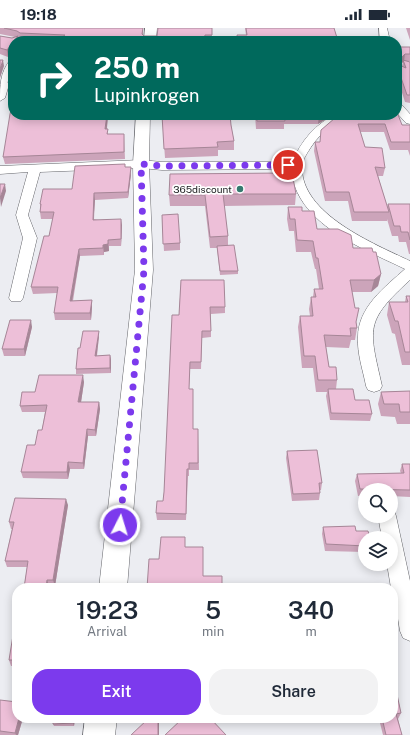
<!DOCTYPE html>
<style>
body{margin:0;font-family:"Public Sans",sans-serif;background:#f2f2f3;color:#1f2937;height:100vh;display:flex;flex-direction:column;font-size:15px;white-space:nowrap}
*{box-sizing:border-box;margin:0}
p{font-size:13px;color:#747a83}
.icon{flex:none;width:22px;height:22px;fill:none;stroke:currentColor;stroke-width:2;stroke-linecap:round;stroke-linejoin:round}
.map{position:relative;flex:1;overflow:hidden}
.drawer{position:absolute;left:12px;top:555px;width:386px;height:140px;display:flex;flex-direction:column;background:#fff;border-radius:16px;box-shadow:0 2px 10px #0003}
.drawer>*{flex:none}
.banner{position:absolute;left:8px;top:8px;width:394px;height:84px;border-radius:16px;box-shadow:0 2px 10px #0003;background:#00695c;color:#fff;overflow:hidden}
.fabs{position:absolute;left:358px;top:455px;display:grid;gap:8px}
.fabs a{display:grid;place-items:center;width:40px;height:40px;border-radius:50%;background:#fff;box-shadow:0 2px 10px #0003;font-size:20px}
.pin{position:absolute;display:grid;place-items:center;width:34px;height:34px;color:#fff;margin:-17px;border:2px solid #fff;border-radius:50%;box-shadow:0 1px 4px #0007}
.me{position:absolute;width:44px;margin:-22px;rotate:5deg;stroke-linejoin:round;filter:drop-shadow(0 0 3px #0008)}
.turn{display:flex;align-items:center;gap:14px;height:84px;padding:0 20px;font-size:18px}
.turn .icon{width:52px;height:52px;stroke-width:2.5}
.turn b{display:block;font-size:28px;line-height:34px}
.eta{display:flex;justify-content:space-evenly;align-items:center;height:68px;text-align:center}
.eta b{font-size:24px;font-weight:600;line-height:28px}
.cta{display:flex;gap:8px;margin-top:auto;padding:8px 20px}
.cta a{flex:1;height:46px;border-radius:16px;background:#7c3aed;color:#fff;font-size:16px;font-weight:600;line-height:46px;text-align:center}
.cta a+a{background:#f2f2f3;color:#1f2937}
.status{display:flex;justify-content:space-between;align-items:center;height:28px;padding:0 20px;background:#fff;direction:ltr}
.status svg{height:11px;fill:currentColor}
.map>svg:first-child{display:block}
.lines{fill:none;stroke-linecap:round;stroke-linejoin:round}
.street-casing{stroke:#64656a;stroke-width:1}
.secondary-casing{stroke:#64656a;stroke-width:1}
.street{fill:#fff;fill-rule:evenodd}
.secondary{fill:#fff;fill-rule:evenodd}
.wall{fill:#cca4ba}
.shaded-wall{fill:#a68697}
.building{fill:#edbfd8;stroke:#a68697}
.route{stroke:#7c3aed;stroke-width:7;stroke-dasharray:0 12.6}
.poi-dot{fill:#357a6f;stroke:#fff;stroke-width:1.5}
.labels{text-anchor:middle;stroke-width:3.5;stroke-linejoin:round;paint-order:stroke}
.far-poi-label{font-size:10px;fill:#1d1e20;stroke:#fff;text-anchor:end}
</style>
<div class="status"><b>19:18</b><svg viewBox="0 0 49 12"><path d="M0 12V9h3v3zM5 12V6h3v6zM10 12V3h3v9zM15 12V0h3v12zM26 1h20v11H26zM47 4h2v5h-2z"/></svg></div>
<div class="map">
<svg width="410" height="707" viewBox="0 0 410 707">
<rect width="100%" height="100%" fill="#ecedf2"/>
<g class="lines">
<g class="street-casing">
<g id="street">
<path d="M379,0h8l3,13h-10z"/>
<path d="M13,31v12l-8,27 -5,3c0,-16 0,-28 10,-41z"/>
<path d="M397,75l4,1 9,10v10l-4,-1 -9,-10z"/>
<path d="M336,87h15c-4,5 -13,7 -18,10 -9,6 -16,13 -22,22 -3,5 -9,13 -9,19 -2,48 73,78 108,95v19c-46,42 -41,48 -28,106l-2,4 -6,2 -6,-2 -2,-4c-3,-16 -9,-32 -8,-49 0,-30 27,-50 47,-68 -43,-21 -109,-45 -114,-100l-129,1 -21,-2 -101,4 -12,43 9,23 -14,60 -2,3h-10l-2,-3 14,-60 -7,-23 12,-43 -28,2v-8l141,-6 21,2h130c9,-20 23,-39 44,-47z"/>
<path d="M391,482h3l2,6 14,65v60l-7,-3 -3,-7 -7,-43h-2l-4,-24h4v-26h-9l-4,-22h13z"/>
</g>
</g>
<g class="secondary-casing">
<g id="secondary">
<path d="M145,0h12l-1,13h-12z"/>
<path d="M136,87h14l-1,49 4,106 -26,318h-28l36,-318 -2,-106z"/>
<path d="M85,690h32l-2,17h-32z"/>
</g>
</g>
<use href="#street" class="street"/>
<use href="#secondary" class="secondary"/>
</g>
<g class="wall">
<path d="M0,0h143v7l1,1h13l55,-8v13h-164l-27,-1 -3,-3 -10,20 -8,-3v-18l12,2 3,-1 -15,-3z"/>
<path d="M245,0h89l4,13h-101v-6h9z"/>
<path d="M406,0h4v12z"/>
<path d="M399,19h11v14h-3l3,1v41l-5,-1 -8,-25v-13l5,2 1,-4 -2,2 -3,-10z"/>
<path d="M13,32v30h-4l-1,-7z"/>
<path d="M13,87h95l-1,14 1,5h16l1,25 -120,5 -2,-7z"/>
<path d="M162,87l69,10 3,16v9h-16v6l-53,2z"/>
<path d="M255,87h78l-15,9h-34v5h-28z"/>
<path d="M341,87l69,11v30l-2,-6h-18l-6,-18h-24l5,15 20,21 -2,8h-5l9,31 1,-3h22v50h-1l-3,-12h-7l-1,-6h-6l-5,-17v2h-35l-4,-20h-23l-11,-50 1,-9h5l1,-12z"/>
<path d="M125,139l6,7 -3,24 -33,2 -1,19 28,6 -1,21h-12v5l-5,1v3l-24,1 -7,45 19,-1v7l-1,13h-36l-1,-7 3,-20 -24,1 -2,-7 18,-51 4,-17h-12l-1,-7v-8l32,-15z"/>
<path d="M285,150l11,16 -1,11 -71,1 4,30v9l10,26v3l-18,1 -3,-27h-7l-5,-42h-35l-1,-11z"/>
<path d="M288,179l14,4 15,18 36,19 20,4 8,22 -3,12 -7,6h-19l5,36 -2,12h-4l-2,8 -23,-1 3,20 8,13 -1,9 19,11 17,14 -2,7 -40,-1 -4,-24 1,-4h-11l-3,-24h-11l-4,-41 2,-11h10l-1,-7 2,-12h2l1,-8h5l-3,-20h-1l-4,-17h-15l-2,-21h-5l-2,-12z"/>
<path d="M162,187l18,28v7l-16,1z"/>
<path d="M181,252l44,27v6l-14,1v23l-9,1 -1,31h-11l-1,20 4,40h5l1,41h-10v6h-1l-2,44h-29l-1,-7 7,-12 1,-9 15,-177z"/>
<path d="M406,268h4v69h-8l-7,-31 -3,-1 -5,-18 2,-13h16z"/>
<path d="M32,299l-7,29h-21l-2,-7z"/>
<path d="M99,308l-2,20 13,-1 1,5v13l-35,1v-5l4,-21z"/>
<path d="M84,354l-3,20h18l1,7 -4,27h-8l-4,33h-14l-2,10 -45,-1 -2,-6 21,-42 3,-18h-23l-2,-6 15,-14z"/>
<path d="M410,363v33h-13l-2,-7 -14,-1 -3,-12 3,-12z"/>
<path d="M287,423l35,32 -1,7h-1v3l-1,7 -27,1 -6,-43z"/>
<path d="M402,436h8v33l-19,-1v-6h-26v6h-7l-3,-15 2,-7 44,-1 -1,-2z"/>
<path d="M68,477l-13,81h-6l-1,2h-24l3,-21h-20l-2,-6 7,-32h-1l-2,-7z"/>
<path d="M323,499l33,4 9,7v14l-40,-1 -3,-17z"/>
<path d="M17,595v43h-6l-2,-6z"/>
<path d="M393,648l8,37 -3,6 4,16h-19l-4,-16 -23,1v-2h37z"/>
<path d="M0,672l17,18h6l-5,17h-18z"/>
<path d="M75,690l-1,8h-20l-1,-2z"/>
</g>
<g class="shaded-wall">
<path d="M18,8l1,5h-5z"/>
<path d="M13,14v8l-5,7 -1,-7z"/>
<path d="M405,26l-1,7 -1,-1v2l-2,2 1,-7z"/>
<path d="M3,32l1,6 -4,12v-9z"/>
<path d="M107,87h1l-2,21 -1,-7z"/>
<path d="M319,87h14l-15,9z"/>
<path d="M131,139v7l-3,24v-6z"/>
<path d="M5,156l1,7 -5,16 -1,-9z"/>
<path d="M94,165l1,7 -2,26v-6z"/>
<path d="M121,191l1,6 -1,21z"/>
<path d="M108,212l1,11 -5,1v3l-1,-10z"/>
<path d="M79,221l1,7 -9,51 -1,-6z"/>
<path d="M381,246l-3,12 -7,6 3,-12z"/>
<path d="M92,272v7l-1,13 -1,-7z"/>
<path d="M31,292l1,7 -7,29 -1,-7z"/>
<path d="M99,303v5l-3,25 -1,-5z"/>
<path d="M110,327l1,5v13l-1,-5z"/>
<path d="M83,347l1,7 -4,27 -2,-7z"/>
<path d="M99,374l1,7 -4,27 -1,-6z"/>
<path d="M87,401l1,7 -4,33 -1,-6z"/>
<path d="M68,434l2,7 -2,10 -1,-7z"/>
<path d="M66,471l2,6 -13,81 -2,-6z"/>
<path d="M47,552l2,6 -1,2h-2z"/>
<path d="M19,690h4l-5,17h-2l-1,-2z"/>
<path d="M73,690h2l-1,8 -1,-3z"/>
<rect x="158" y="690" width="1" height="17"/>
</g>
<g class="building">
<path d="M4,0h139l-1,6 2,2h13l1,-8h54v7h-7l-1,6h-113l-27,-1v1h-7l8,-6 -45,-2 -3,-2z"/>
<path d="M246,0h88l4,13h-100l-1,-6h10z"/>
<path d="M0,8l12,2 6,-2 -4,5h-1v1l-6,8 -7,-2z"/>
<path d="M399,19h11v7h-5l-3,3z"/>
<path d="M0,32h3l-3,9z"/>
<path d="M13,32v23h-5z"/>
<path d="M403,32l7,2v33h-3l-10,-29v-2l9,4z"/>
<path d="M13,75v12h94l-2,14h3l-1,5h17v18l-121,5 7,-43z"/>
<path d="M397,84l5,13h8v17h-19l-6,-18h-27l7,23 17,1 3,20 -10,-1 14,45h-35l-5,-20h-23l-11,-50h5l1,-12 14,-12 6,-3h56z"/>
<path d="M162,87h68l1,10 3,16 -17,1 1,5 -54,2z"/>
<path d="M256,87h64l-36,1 1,5h-28z"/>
<path d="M125,136v3h6l-3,25 -34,1 -1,27 28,-1v20l-13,1v4l-5,1v3l-24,1 -9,52 22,-1 -2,13h-36l4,-26h-27l13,-51h5l5,-24h-14l1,-8h-1l3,-15h29l3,-23z"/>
<path d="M284,145l1,5h8l3,16h-73l5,42 -18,1 -5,-42h-36l1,-21z"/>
<path d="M0,156h5l-5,14z"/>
<path d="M388,176h22v36l-2,-8h-7l-1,-6h-6z"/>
<path d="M288,179h14v4h12l3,18h21l13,6 2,13h19l1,4h3l5,22 -7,6h-24l5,28h4l-3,14 1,6h-7l1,8 -27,-1 5,32h7l1,13h-19l-3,-24h-11l-4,-40h13l-2,-19h5l-2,-8h9l-5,-31h-2l-3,-17 -16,-1 -2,-21h-5z"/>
<path d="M178,186l2,29 -17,1 -1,-29z"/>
<path d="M234,217l4,26h-18l-3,-25z"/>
<path d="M181,252h43l1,27h-15l1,24h-9l-1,31h-11l-1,27h4v40h5v34h-9v6h-2l-1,45 -30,-1 1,-12h6l1,-9 8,-177h7z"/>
<path d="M406,268h4v56h-5l-7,-31h-3l-6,-19h19z"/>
<path d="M10,292h21l-7,29h-22z"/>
<path d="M83,303h16l-4,25 15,-1v13l-34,1 2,-21h2z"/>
<path d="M39,347h44l-5,27h21l-4,28 -8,-1 -4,34 -15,-1 -1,10h-46l6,-27h8l3,-15h4l5,-25 -27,1 2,-14h13z"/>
<path d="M328,361h25l2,11h14l3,14 -41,-1z"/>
<path d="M410,363v21h-10l-1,-8h-15l-3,-12z"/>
<path d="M317,422l5,33h-3l1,10 -27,1 -6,-43z"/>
<path d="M402,436h8v26l-50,-1 -3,-15 47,-1z"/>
<path d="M15,470l51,1 -13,81h-6l-1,8h-22l4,-27h-23l9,-39h-5z"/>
<path d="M355,498l1,5h12l2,7h-5v8l-39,-2 -3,-17z"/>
<path d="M161,509h24v10h18v29h19v12h-75l2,-29h10z"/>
<path d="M377,556l1,4h-15v-3z"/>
<path d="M15,595h2v37h-8z"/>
<path d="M393,648l8,37 -5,1 6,21h-16l-4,-17h11z"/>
<path d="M0,672l17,2v16h2l-4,15 -15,-2z"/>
<path d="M53,690h20v5l-20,1z"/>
<path d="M149,690h9v17h-27z"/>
<path d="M183,690h27l16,17h-61z"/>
</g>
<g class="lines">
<path class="route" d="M120,497l24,-255 -3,-106 21,2 126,-1"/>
</g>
<circle class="poi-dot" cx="240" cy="161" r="4"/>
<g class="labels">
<g class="far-poi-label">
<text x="232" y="165">365discount</text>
</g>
</g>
</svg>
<div class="fabs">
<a><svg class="icon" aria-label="search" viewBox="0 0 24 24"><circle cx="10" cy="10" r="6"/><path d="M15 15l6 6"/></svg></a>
<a><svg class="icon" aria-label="layers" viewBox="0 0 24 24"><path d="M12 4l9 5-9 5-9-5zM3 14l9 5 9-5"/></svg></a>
</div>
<div class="pin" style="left:288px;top:137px;background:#d93025"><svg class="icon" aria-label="arrive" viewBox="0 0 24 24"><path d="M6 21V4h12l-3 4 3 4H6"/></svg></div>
<svg class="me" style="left:120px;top:497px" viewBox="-20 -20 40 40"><circle r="17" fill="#7c3aed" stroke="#fff" stroke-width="3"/><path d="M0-11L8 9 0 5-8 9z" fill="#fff"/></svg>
<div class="banner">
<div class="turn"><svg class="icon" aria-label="right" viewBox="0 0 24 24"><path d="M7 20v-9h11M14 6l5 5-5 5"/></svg><div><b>250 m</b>Lupinkrogen</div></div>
</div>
<section class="drawer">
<div class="eta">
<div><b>19:23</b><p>Arrival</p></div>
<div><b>5</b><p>min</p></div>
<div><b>340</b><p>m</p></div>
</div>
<div class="cta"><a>Exit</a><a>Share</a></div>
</section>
</div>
